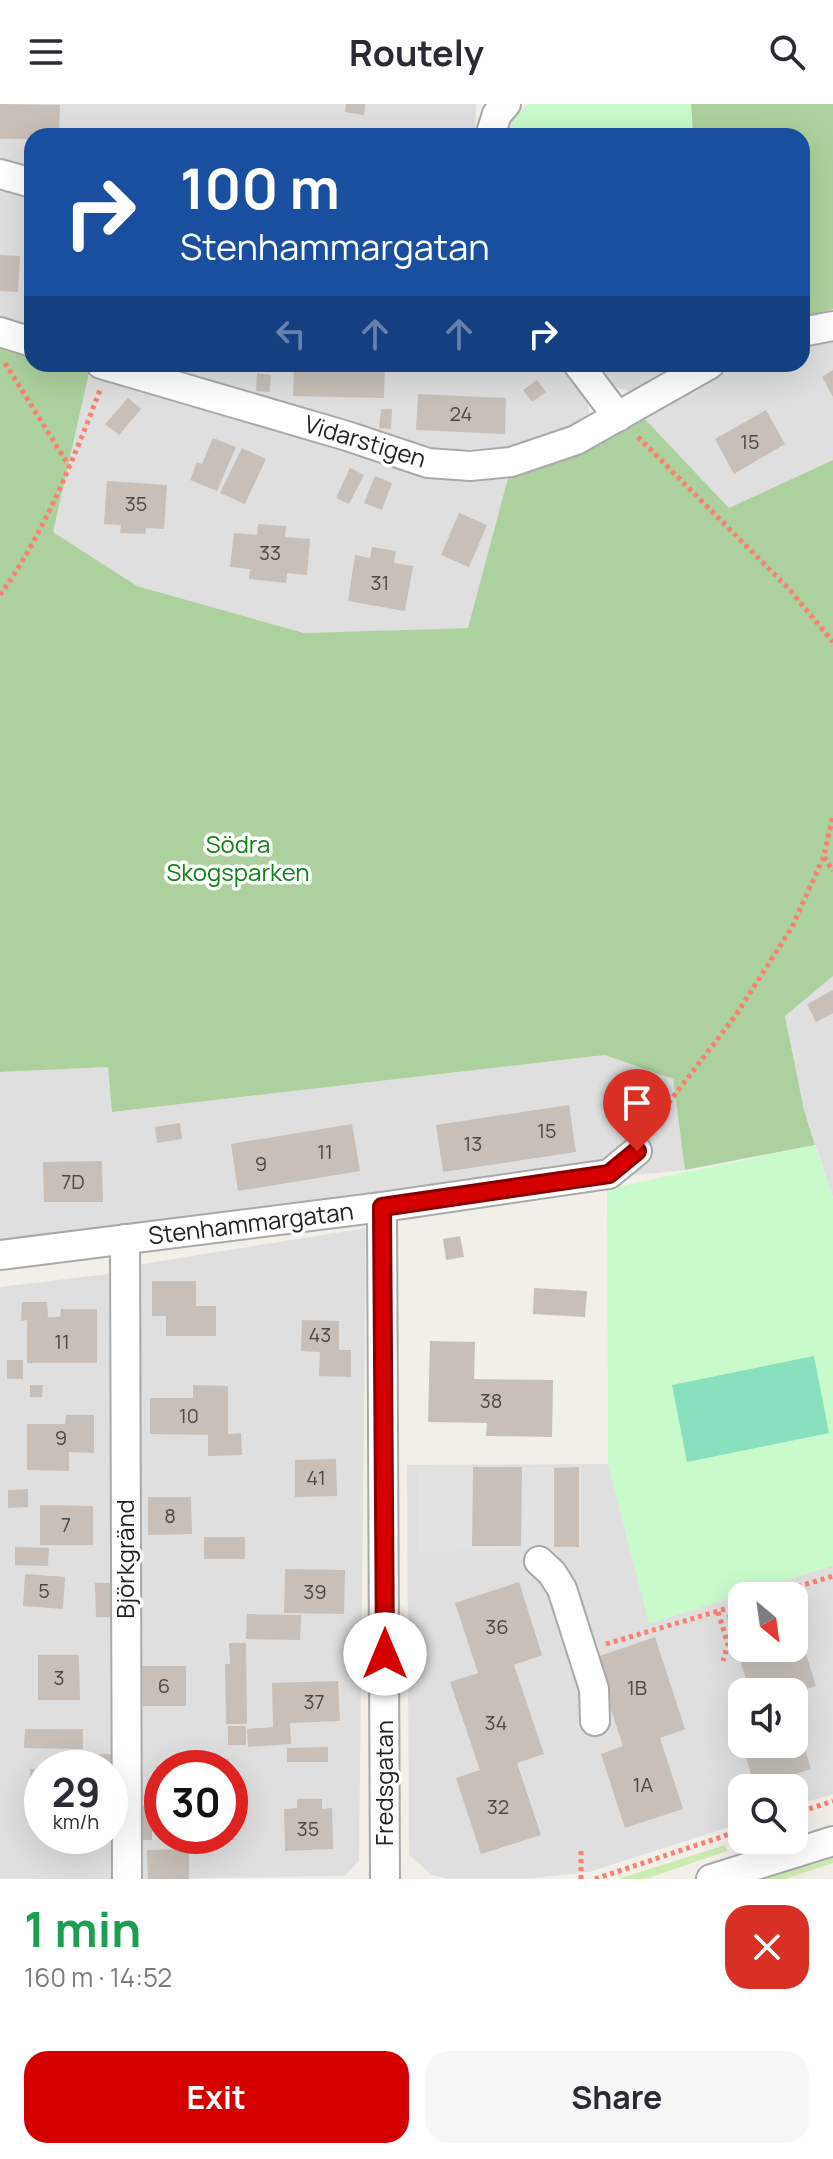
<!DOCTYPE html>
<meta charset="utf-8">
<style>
body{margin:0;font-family:Manrope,sans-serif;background:#f7f7f7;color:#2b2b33;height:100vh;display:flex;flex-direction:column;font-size:30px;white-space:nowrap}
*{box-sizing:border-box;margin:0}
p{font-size:26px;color:#7c7c81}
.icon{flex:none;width:44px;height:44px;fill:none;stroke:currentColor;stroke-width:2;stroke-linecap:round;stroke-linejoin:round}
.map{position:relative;height:1775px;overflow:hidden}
.sheet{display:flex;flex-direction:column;background:#fff;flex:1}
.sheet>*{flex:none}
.guide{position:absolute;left:24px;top:24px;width:786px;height:244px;border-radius:24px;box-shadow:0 8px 32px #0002;background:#1a4fa0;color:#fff;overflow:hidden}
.needle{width:52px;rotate:151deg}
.tools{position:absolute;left:728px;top:1478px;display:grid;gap:16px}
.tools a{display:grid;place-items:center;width:80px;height:80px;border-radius:16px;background:#fff;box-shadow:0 8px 32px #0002;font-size:40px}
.speed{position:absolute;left:24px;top:1646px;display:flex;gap:16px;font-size:40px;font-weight:700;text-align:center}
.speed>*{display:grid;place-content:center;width:104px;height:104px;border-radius:50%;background:#fff;box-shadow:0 8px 32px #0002;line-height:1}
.speed small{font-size:20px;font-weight:400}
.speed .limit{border:12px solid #d22;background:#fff;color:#111}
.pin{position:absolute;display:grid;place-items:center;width:68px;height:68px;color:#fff;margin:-82px -34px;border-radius:50% 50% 50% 0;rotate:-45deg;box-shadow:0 0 8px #0007}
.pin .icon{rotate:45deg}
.me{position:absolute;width:88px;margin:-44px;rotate:0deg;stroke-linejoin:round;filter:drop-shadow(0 0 6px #0008)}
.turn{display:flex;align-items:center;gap:28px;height:168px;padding:0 24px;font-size:36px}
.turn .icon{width:104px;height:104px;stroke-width:2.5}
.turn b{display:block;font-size:56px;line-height:68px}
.lanes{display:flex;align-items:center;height:76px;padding:0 24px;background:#0003;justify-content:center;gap:40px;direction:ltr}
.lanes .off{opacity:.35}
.round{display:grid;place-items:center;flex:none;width:84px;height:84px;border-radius:24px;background:#f7f7f7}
.summary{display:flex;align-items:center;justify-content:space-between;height:136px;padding:0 24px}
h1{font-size:48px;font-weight:700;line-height:60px;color:#1e9e55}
.action{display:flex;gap:16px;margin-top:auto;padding:16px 24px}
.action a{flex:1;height:92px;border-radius:24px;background:#d40000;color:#fff;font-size:32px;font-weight:700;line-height:92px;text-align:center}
.action a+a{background:#f7f7f7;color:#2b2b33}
header{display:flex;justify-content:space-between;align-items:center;height:104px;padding:0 24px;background:#fff;font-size:36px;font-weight:700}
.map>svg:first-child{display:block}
.residential{fill:#e0dfdf;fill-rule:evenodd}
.grass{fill:#cdebb0}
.forest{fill:#add19e}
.park{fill:#c8facc}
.pitch{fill:#88e0be}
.parking{fill:#e2e2e2}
.building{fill:#c7bfb8}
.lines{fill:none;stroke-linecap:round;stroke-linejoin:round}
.minor-casing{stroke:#a9a9a9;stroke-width:32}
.path{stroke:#fa8072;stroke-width:5;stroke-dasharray:4 4;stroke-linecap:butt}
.minor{stroke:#fff;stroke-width:28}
.route-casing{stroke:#8a0000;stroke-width:20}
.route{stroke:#d40000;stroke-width:14}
.labels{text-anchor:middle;stroke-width:7;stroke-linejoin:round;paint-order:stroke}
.number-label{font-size:20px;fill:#4b4948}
.street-label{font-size:24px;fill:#222;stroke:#fff}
.park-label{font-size:24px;fill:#0c8416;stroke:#fff}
</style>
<header><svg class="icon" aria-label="menu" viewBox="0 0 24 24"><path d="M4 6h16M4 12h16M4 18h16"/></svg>Routely<svg class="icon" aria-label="search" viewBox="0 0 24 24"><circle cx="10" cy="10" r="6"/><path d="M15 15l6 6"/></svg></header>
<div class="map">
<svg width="833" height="1775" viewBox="0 0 833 1775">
<rect width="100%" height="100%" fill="#f2efe9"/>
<g class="residential">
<path d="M0,0h476l-1,32h-443v32l-32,-9z"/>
<path d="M0,80l32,9v140l-32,-9z"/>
<path d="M833,238v118l-104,48 -87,-92 93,-52h67v-19z"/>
<path d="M135,260h427l25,34 2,16 -12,11 -60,22 -76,3z"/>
<path d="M592,260h96l-54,29 -27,-9z"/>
<path d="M89,269l286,88 64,15 69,2 -39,150 -165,5 -167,-47 -85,-54z"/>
<path d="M833,872v222l-29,-88 -19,-95z"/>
<path d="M605,951l68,24 12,91 -558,60 -127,8v-166l109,-5 3,45z"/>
<path d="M366,1124l-7,633 -14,15 -209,3v-614zM162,1664h68v68h-68z"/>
<path d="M116,1169l3,606h-119v-592zM42,1664h68v68h-68z"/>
<path d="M608,1360l42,159 183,-58v229l-39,12v-18h-52v35l-153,49 -66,7h-74l-17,-4 -23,-20 -2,-390zM742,1492h52v52h-52zM742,1588h52v52h-52z"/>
</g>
<g class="grass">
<path d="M725,1741l2,6 -82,28h-27z"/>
<path d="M830,1751l3,1v7l-48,16h-26z"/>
</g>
<g class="forest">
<path d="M691,0h142v205l-31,8v-181h-109z"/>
<path d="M0,243l32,9v8h27l30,9 -36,159 84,54 167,47 164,-5 40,-150 134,-62 87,92 104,-48v516l-48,40 19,94 11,35 -130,25 -12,-91 -68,-24 -493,57 -4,-45 -108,5z"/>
</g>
<g class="park">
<path d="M529,0h162l1,28 -45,4h-139l4,-17z"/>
<path d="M815,1041l18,53v367l-184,59 -41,-160 -1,-275z"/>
</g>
<path class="pitch" d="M814,1252l15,77 -142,29 -15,-77z"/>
<path class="parking" d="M581,1363v80l-164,5 1,-84z"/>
<g class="building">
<path d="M0,0l60,1 -1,31h-27v3h-32z"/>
<path d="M346,0h19l-1,11 -19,-3z"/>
<path d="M0,151l20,1 -2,36 -18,-1z"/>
<path d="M294,260h91l-1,34 -91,-2z"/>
<path d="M833,266v27l-11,-20z"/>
<path d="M257,269l14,2 -1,17 -14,-1z"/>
<path d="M537,276l9,12 -14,10 -9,-12z"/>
<path d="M418,290l88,4 -1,36 -89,-4z"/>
<path d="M128,294l13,11 -22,26 -14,-11z"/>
<path d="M381,305h11l-1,20 -12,-1z"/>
<path d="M766,306l19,34 -51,30 -19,-35z"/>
<path d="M213,334l23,9 -19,44 -27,-11 7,-18 5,2z"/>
<path d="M242,344l24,11 -21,45 -25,-11z"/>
<path d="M350,364l14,7 -15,29 -13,-6z"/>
<path d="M375,372l17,7 -10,27 -18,-7z"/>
<path d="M107,377l60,4 -3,44 -18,-1 -1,6 -25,-1 1,-8 -17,-1z"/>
<path d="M459,409l28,12 -18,42 -28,-12z"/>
<path d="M258,420l28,2 -1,11 25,2 -3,36 -20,-2 -1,10 -37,-4 1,-10 -20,-2 4,-34 23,2z"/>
<path d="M372,443l24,4 -2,12 19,3 -8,45 -57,-10 7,-46 15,3z"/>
<path d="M833,886v23l-17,9 -9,-18z"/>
<path d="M569,1001l7,47 -133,20 -7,-47z"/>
<path d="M180,1019l2,16 -25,4 -2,-16z"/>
<path d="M352,1020l8,47 -122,20 -7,-47z"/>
<path d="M102,1057l1,41h-59l-1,-40z"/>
<path d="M460,1132l4,21 -18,3 -3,-21z"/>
<path d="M152,1177h44v25h20v30h-50v-20h-14z"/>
<path d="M534,1184l53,3 -2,26 -52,-3z"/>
<path d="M22,1198h25l1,15h12l1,-8h36v54h-70v-43l-6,1z"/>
<path d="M302,1216l37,1v29h12v27l-32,-1 1,-24 -19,-1z"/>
<path d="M430,1237l45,1 -1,37 79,1 -1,57 -66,-1 1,-13 -59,-1z"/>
<rect x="7" y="1256" width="16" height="19"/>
<path d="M30,1281h13l-1,12h-12z"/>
<path d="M193,1281l35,1v48l13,-1 1,22 -34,1v-21l-58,-1v-36h43z"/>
<path d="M66,1311h28v38l-25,-1v19l-42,-1v-46h38z"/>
<path d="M336,1355l1,37 -42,1v-37z"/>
<path d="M473,1363h49l-1,79h-49z"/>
<path d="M579,1363v80h-25v-79z"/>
<path d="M28,1385v18l-20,1v-18z"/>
<path d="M148,1393h43l1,37 -44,1z"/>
<path d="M40,1401l53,1v39h-53z"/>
<rect x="204" y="1433" width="41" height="22"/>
<path d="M15,1443l34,1 -1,18 -33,-1z"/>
<path d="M285,1465l60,1 -1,44 -60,-1z"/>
<path d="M25,1470l40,3 -2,32 -40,-3z"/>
<path d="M519,1478l23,73 -28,10 30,89 -27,9 24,72 -60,19 -25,-76 24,-8 -30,-88 28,-9 -23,-70z"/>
<path d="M95,1479h21v34h-20z"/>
<path d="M742,1506v38h52l1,-30 21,68 -22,7 -44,-1 -24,-77z"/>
<path d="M247,1510l54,1 -1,25 -54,-1z"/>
<path d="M655,1533l30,92 -25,9 23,71 -58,19 -24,-74 22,-8 -29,-88z"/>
<path d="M229,1539h17l1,81h-21l-1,-60h5z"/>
<path d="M38,1551h41l1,45h-42z"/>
<path d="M142,1562h44v40h-43z"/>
<path d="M338,1577l2,40 -50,2 1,21 -43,3 -1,-18 26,-2 -1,-44z"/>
<path d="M742,1602v37h-1l-10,-34z"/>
<path d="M795,1612l16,53 -56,18 -13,-43h52z"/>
<rect x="228" y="1622" width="18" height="19"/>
<path d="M25,1625h58v20l-59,-1z"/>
<path d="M328,1643v15h-41v-14z"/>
<path d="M99,1650h18v40h-7v-26h-11z"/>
<path d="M229,1655v9h-66v-3l25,-1v-4z"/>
<path d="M156,1662h6v32h-4z"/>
<path d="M42,1664v44h-9l-3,-43z"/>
<path d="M297,1695h25v10l10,-1 1,41 -48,2 -1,-42 13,-1z"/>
<path d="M136,1702h16v34h-17z"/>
<path d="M189,1745v30h-41l-1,-29z"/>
</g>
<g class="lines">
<g class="minor-casing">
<g id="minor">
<path d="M490,32l7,-22 9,-10"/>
<path d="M0,70l32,9"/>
<path d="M0,228l32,10"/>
<path d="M802,228l31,-6"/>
<path d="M101,260l246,72 81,27 42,3 41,-4 65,-22 134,-76"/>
<path d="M578,260l40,53"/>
<path d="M382,1103l3,672"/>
<path d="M125,1135l2,640"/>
<path d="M0,1151l382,-48 227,-33 28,-23"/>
<path d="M539,1457l13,12 10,16 32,100 1,32"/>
<path d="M711,1775l122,-38"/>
</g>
</g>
<g class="path">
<path d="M5,259l64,103"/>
<path d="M638,333l151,152 44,53"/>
<path d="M0,491c44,-61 73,-135 100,-205"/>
<path d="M824,753l9,14"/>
<path d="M651,1026l19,-29 66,-86 56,-88 32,-71 9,-41"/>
<path d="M767,1492l66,-20"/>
<path d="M718,1508l10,32 -5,17"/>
<path d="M606,1540l136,-40"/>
<path d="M794,1710l39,-13"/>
<path d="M581,1775v-32"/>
<path d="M595,1775l147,-49"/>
</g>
<use href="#minor" class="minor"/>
</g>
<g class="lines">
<g class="route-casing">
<path id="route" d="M385,1550l-3,-447 227,-33 28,-23"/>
</g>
<use href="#route" class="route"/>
</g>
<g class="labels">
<g class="number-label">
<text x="461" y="317">24</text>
<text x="750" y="345">15</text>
<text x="136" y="407">35</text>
<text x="270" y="456">33</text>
<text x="380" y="486">31</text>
<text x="547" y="1034">15</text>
<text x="473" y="1047">13</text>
<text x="325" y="1055">11</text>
<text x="261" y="1067">9</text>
<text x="73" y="1085">7D</text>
<text x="320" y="1238">43</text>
<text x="62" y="1245">11</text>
<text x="491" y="1304">38</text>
<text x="189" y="1319">10</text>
<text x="61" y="1341">9</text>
<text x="316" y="1381">41</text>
<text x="170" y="1419">8</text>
<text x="66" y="1428">7</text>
<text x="44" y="1494">5</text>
<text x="315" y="1495">39</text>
<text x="497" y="1530">36</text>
<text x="59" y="1581">3</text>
<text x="164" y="1589">6</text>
<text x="637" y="1591">1B</text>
<text x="314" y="1605">37</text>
<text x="496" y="1626">34</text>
<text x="643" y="1688">1A</text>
<text x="498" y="1710">32</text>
<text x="308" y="1732">35</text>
</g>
<g class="street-label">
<text transform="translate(365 338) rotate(17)" y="8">Vidarstigen</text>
<text transform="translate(251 1120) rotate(-7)" y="8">Stenhammargatan</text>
<text transform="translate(126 1455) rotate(-90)" y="8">Björkgränd</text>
<text transform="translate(385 1679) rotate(-90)" y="8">Fredsgatan</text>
</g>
<g class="park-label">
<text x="238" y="749">Södra<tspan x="238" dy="28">Skogsparken</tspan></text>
</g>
</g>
</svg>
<div class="tools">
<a><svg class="needle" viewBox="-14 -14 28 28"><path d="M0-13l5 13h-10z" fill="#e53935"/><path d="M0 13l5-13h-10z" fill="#7c7c81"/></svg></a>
<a><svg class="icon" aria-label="sound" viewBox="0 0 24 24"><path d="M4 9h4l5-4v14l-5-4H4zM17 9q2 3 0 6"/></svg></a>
<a><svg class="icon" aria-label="search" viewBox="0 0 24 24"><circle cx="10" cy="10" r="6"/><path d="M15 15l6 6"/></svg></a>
</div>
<div class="speed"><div>29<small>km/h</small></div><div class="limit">30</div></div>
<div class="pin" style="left:637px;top:1047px;background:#d93025"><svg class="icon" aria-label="arrive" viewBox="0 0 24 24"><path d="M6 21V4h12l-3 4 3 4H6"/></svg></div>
<svg class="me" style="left:385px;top:1550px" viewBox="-20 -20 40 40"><circle r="19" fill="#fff"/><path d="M0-13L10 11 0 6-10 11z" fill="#d40000"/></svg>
<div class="guide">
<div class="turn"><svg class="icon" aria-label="right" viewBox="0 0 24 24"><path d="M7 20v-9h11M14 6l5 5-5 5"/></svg><div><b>100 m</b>Stenhammargatan</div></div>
<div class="lanes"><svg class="icon off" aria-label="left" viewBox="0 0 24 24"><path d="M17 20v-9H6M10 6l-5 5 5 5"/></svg><svg class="icon off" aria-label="ahead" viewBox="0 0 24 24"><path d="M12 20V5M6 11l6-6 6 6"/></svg><svg class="icon off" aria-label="ahead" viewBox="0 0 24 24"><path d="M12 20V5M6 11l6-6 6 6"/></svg><svg class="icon" aria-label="right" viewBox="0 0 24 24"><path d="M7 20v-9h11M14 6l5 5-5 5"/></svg></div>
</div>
</div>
<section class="sheet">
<div class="summary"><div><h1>1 min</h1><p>160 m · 14:52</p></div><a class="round" style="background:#d93025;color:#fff"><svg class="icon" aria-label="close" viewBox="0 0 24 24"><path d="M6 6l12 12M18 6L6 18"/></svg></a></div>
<div class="action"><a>Exit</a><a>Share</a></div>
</section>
